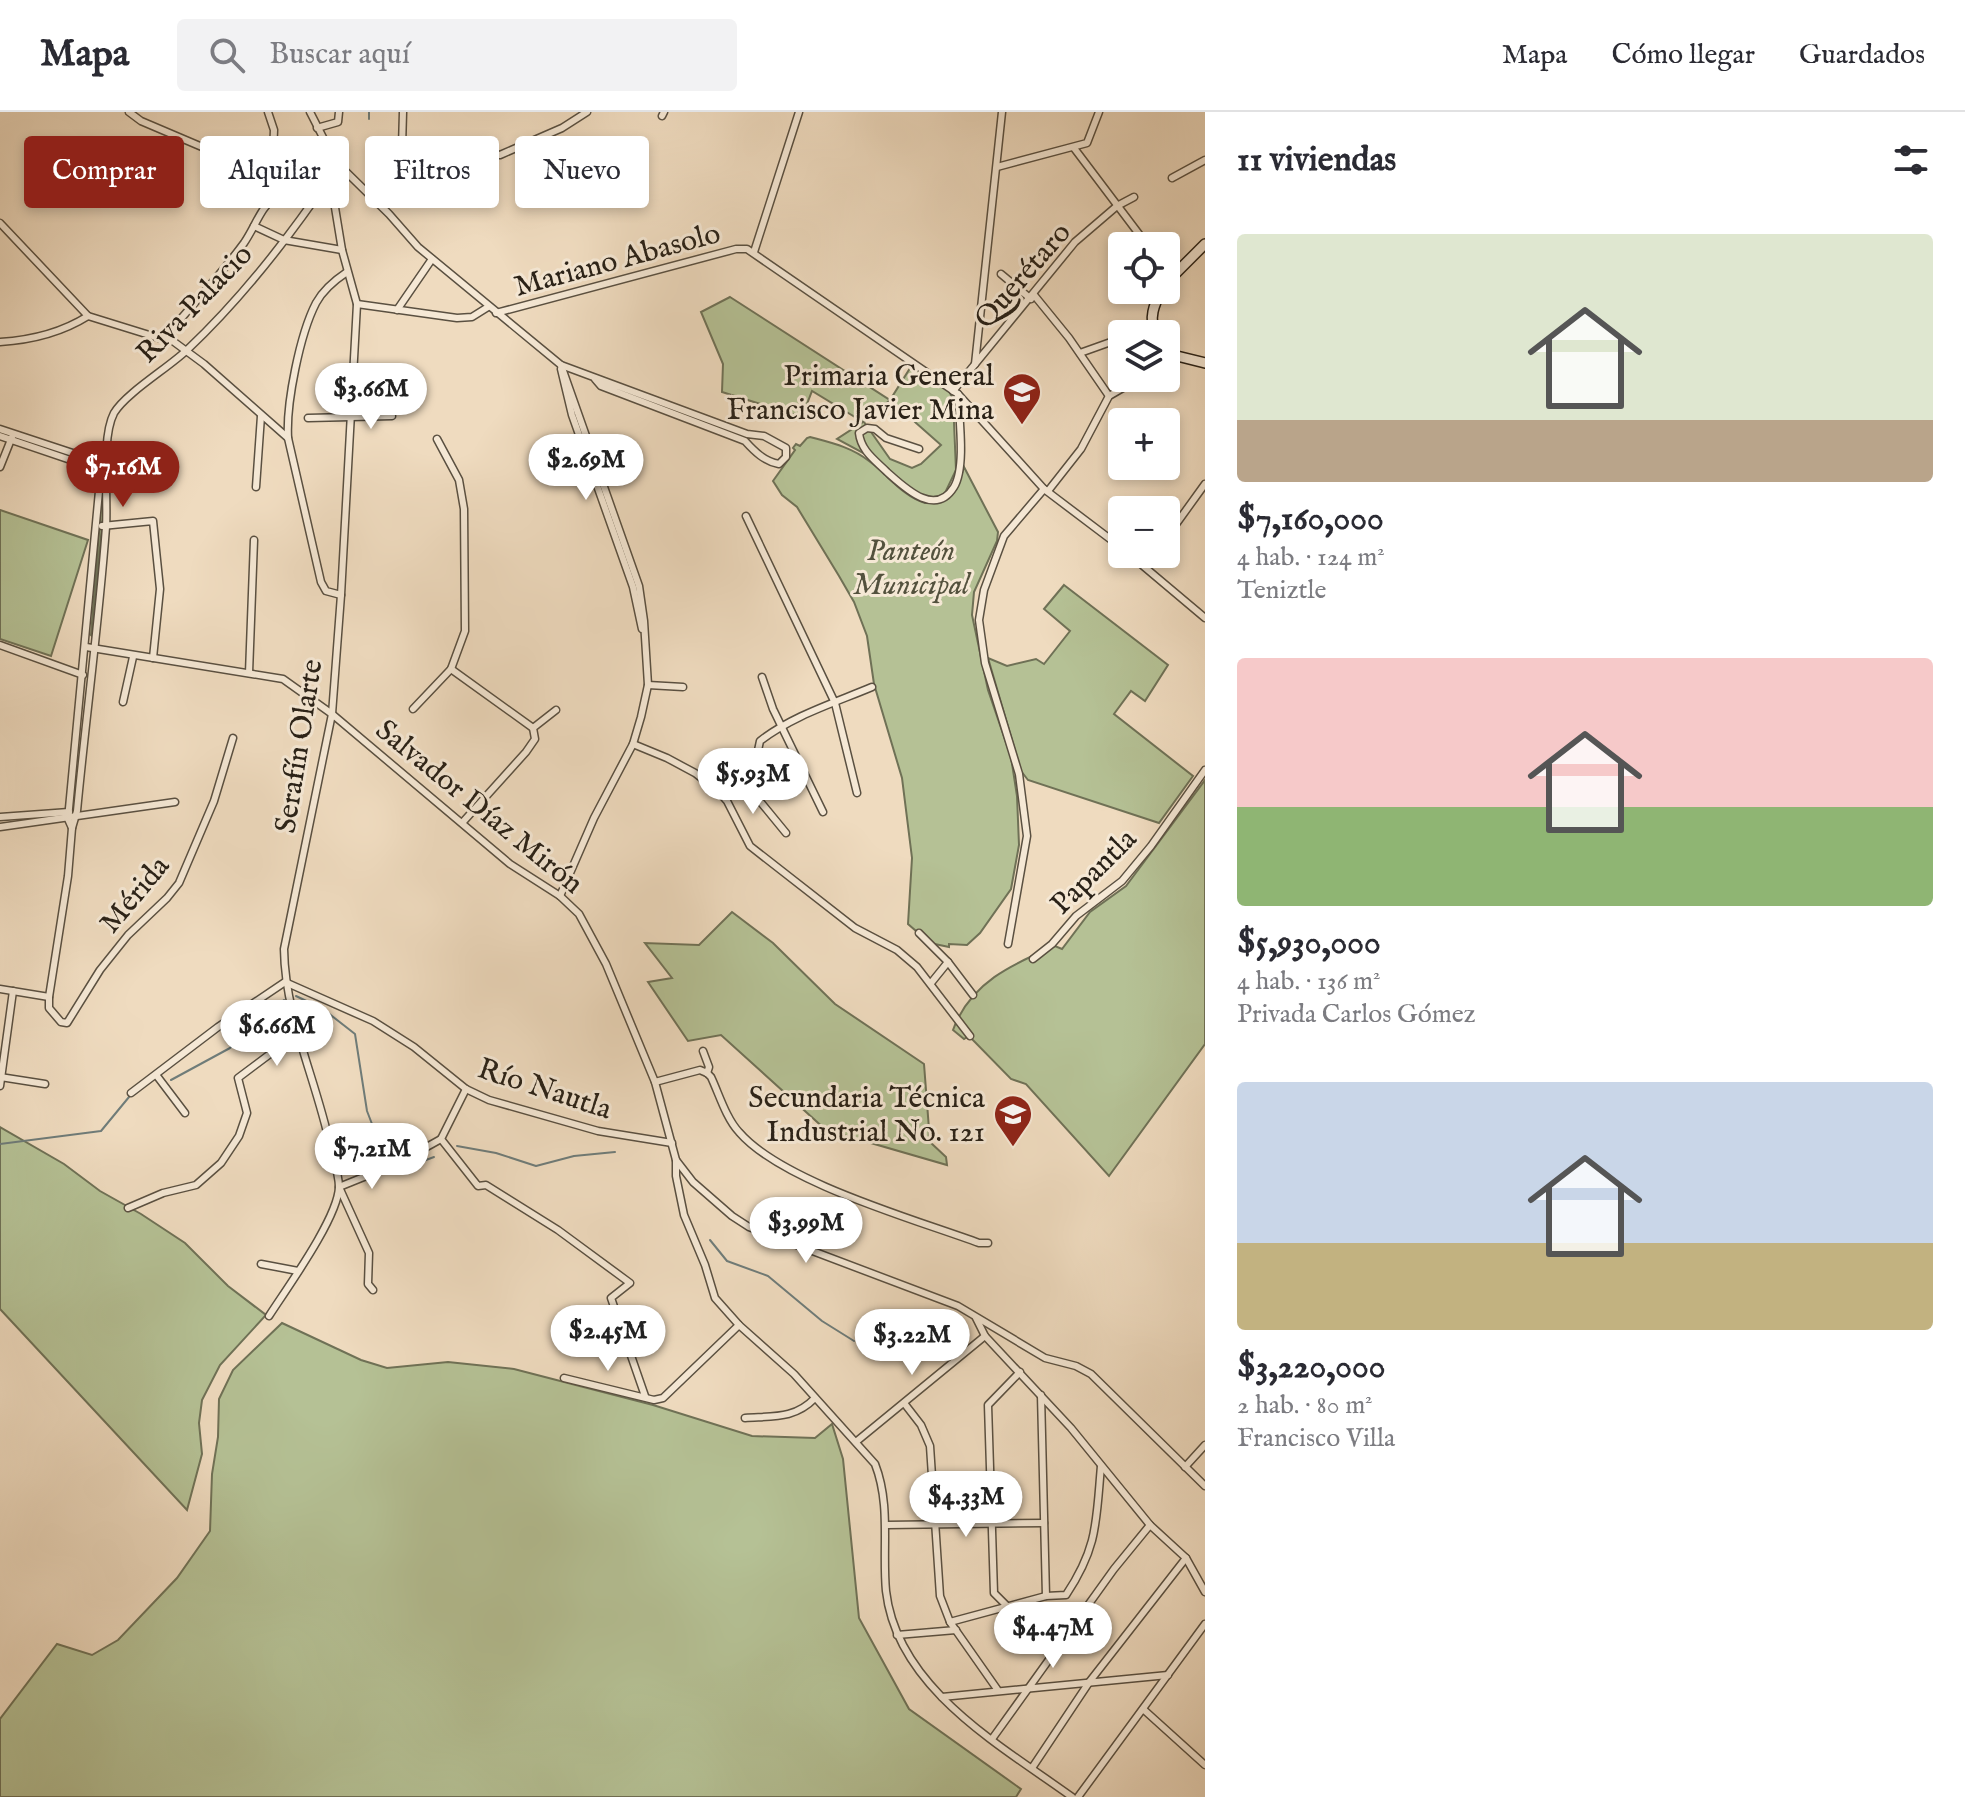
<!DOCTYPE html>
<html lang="es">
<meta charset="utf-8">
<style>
body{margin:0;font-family:"IM FELL English",serif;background:#f2f2f3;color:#2b2b33;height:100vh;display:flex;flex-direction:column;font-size:30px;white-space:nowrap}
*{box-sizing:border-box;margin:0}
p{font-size:26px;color:#7c7c81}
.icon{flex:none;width:44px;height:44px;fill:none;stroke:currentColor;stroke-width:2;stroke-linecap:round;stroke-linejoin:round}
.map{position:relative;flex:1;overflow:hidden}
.drawer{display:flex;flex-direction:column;background:#fff;width:760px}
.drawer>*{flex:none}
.top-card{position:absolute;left:24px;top:24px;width:760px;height:72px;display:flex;gap:16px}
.controls{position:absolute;left:1108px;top:120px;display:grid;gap:16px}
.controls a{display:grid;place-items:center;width:72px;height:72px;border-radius:8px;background:#fff;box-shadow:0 4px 12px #0003;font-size:40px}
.price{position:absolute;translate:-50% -68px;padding:0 18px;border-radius:28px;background:#fff;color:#222;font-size:26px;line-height:52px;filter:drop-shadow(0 2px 4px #0008)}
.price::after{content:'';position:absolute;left:50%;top:48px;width:24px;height:18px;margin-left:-12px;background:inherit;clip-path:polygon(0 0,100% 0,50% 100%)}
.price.selected{background:#8f2418;color:#fff}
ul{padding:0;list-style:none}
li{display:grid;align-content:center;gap:16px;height:424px;padding:0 32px}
li span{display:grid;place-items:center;height:248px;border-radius:8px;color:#555}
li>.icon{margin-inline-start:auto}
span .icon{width:144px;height:144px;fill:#fffc;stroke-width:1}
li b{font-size:34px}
h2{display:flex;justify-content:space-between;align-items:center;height:96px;padding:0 32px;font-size:34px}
.chip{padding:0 28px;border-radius:8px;background:#fff;box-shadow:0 4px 12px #0003;font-size:28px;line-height:72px}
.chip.selected{background:#8f2418;color:#fff}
header{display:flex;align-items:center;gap:48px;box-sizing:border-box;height:112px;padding:0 40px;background:#fff;border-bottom:2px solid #e1e1e2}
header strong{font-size:38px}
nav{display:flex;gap:44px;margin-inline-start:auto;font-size:28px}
.search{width:560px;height:72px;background:#f2f2f3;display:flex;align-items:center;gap:20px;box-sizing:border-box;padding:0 28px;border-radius:8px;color:#7c7c81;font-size:30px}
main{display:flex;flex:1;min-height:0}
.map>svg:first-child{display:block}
</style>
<header>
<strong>Mapa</strong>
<div class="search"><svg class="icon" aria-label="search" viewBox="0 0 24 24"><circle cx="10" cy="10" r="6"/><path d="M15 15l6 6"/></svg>Buscar aquí</div>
<nav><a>Mapa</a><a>Cómo llegar</a><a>Guardados</a></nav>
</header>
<main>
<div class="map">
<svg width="1205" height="1685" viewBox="0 0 1205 1685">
<rect width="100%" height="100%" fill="#efdbbf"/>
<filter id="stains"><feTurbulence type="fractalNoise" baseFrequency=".0025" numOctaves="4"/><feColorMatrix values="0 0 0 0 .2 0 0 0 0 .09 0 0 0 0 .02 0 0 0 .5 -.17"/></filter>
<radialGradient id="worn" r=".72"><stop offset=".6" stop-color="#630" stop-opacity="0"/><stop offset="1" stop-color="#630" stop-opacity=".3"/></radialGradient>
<g fill="#b5c195" stroke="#6f7156" stroke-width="2" fill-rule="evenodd">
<path d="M730 185 890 288 912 253 949 279 953 287 956 358 945 381 936 386H925L912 381 869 344 837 327 863 310 812 279 802 305 722 280 723 252 701 200ZM890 288 941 333 921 352 912 356 890 347 864 310Z"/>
<path d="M810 325C832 331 851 335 869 349 888 363 902 384 925 391 951 390 957 379 964 355L998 420 997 429 974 480 972 503 988 578 1011 645 1017 684 1019 733 1011 777 980 821 967 833 949 832V835L930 831 908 812 912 746 902 666 874 572 867 524 854 490 839 464 797 395 782 383 773 369 795 338 793 336 796 332 800 334 807 326Z"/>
<path d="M103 369H106L92 524 91 523Z"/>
<path d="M0 398 88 428 51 544 0 527Z"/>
<path d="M1064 473 1168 553 1145 589 1131 579 1114 602 1193 664 1159 711 1028 668 1021 659 988 546 1007 554 1036 547 1044 552 1070 519 1044 497Z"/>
<path d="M1205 668V932L1109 1064 1026 972 1011 967 969 924 964 927 953 918C970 871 1012 852 1055 834L1062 837 1090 800 1126 774Z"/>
<path d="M732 800 773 831 835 892 924 952 930 1030 946 1045 947 1053 826 1018 721 923 688 929 648 870 672 866 645 831 699 833Z"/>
<path d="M0 1015 64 1052 100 1079 141 1102 185 1131 228 1174 266 1203 220 1253 202 1288 199 1311 202 1342 187 1398 0 1197Z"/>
<path d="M282 1211 361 1248 387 1256 448 1250 514 1257 653 1293 752 1324 815 1326 832 1312 843 1347 859 1506 909 1597 1021 1677 1016 1685H0V1607L57 1532 92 1543 118 1528 177 1466 210 1419 212 1362 218 1325 219 1287 233 1258Z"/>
</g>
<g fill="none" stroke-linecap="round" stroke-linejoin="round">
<g stroke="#6f7c79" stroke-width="2">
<path d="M369 7V0"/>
<path d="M296 884 323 897 355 922 367 999 382 1038 410 1054 434 1045"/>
<path d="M171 968 230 936 284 888"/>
<path d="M0 1032 101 1019 129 985"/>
<path d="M457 1034 496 1041 536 1054 574 1044 615 1040"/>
<path d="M710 1128 727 1149 768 1164 822 1209 854 1229"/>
</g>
<g stroke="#5a5041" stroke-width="9">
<g id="street">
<path d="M129 0 141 9 235 49 265 93"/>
<path d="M310 0 335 49 389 102 418 135 561 253 747 322 764 324 786 336V345L779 352C764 349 755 340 745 329L601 274 595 267"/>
<path d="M662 4 664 0"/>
<path d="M317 16 338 10 339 0"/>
<path d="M402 35 500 43 562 16 587 0"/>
<path d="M1074 36 1148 134"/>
<path d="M997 55 1087 31 1099 0"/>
<path d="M1172 66 1205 48"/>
<path d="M375 88 396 54 402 35 403 0"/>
<path d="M0 111 88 204"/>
<path d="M254 114 284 128 342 138"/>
<path d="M754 140 799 0"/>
<path d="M1001 162 1031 187"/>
<path d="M1034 183 1069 226 1109 284"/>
<path d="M357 192 457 206 472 205 488 195"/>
<path d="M397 198 432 147"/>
<path d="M496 201 736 137H747L958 282 1044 377 1122 436"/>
<path d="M1134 222 1152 215"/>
<path d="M166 224 204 252 288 326"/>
<path d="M0 230C32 228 61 221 88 204L159 226 166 224C192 193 220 164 244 131 255 115 260 97 275 84L272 63 274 18 268 0"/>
<path d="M1080 241 1122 226"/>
<path d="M1166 251 1177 244"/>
<path d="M975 252 1002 0"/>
<path d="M561 257 572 303 633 475 642 517"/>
<path d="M953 279 1075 130 1117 94 1134 85"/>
<path d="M308 306 392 304"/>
<path d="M0 317 106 352"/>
<path d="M0 324 103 359"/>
<path d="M919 337 886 326 875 317 867 316 859 321C861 339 875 348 887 360 904 375 935 406 954 375 966 355 959 306 958 282"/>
<path d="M0 355 12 325"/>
<path d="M256 375 261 304"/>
<path d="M1048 379 1081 337 1109 284 1140 266"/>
<path d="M746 404 835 591 857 681"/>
<path d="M102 414 153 409 160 477 153 546"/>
<path d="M1166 426 1205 372"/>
<path d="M1129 442 1205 506"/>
<path d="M1144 454 1153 442"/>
<path d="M341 483 326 479 321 470 288 326C286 291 300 222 316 191 323 178 335 168 347 160"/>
<path d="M0 533 83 563"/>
<path d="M86 535 283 567 332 602 510 752 560 784 579 802 606 852 655 970 676 1048V1064L684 1103 705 1153 715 1186 739 1213 794 1262 875 1352C891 1393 882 1436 886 1479 897 1576 1000 1633 1072 1685"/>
<path d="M451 557 533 616"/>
<path d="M249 561 254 428"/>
<path d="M762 565 773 597 823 700"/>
<path d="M648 573 683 575"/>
<path d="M123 590 133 545"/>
<path d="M413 597 451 557 465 519 464 397 459 368 437 327"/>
<path d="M233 626 214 689 179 771 167 786 128 823 100 858 67 911 61 910 49 896V885L68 764 72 716 77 699C86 604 99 510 106 415 108 385 101 326 114 301 126 281 168 256 187 238 241 187 288 127 330 65"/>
<path d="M633 632 667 646 695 661 719 680 727 689 750 734 855 816 897 838 917 855 970 924"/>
<path d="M746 668 754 682 786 721"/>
<path d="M719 680 733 677 753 662 760 629C792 604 834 591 872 575"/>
<path d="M0 705 69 700"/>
<path d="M462 711 526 640 535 627 533 616 556 598"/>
<path d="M0 715 175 690"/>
<path d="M72 716 68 707 101 358 105 352"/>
<path d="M560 784 594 706 633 632 641 605 648 573 644 509 639 474 561 253"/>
<path d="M919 821 948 850 973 883"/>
<path d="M1008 832 1027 724 1019 662 985 551 979 508 984 478 1004 424 1044 377"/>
<path d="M1033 847 1052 832 1076 804 1122 769 1151 734 1205 658"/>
<path d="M931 871 948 850"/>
<path d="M0 877 49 885"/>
<path d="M703 939 709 955 707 961"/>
<path d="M707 961 711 965C719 982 726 1006 739 1020 782 1070 914 1107 979 1131H988"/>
<path d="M157 964 185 1001"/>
<path d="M0 965 45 972"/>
<path d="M655 970 700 958 707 961"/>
<path d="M0 974 13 879"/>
<path d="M466 977 441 1027 478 1074 486 1073 558 1118 630 1171 611 1186 645 1284"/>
<path d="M131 981 218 915 285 870 373 909 414 935 466 977 489 988 598 1019 672 1031"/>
<path d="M676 1048 693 1070 732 1104 749 1115 958 1194 1045 1246 1076 1254 1091 1262 1205 1374"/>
<path d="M128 1096 163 1081 196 1073 221 1051 239 1024 247 1001 238 966 298 921"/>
<path d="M261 1152 298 1159"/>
<path d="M373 1178 368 1172 369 1141 339 1075 396 1052 441 1027"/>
<path d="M269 1204C287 1176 338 1106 339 1075 339 1062 333 1046 330 1033 316 967 285 905 284 837L332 602 341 483 357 192 342 138 330 65 335 49"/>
<path d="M976 1206 985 1224 1071 1316 1150 1413 1186 1446 1205 1480"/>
<path d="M564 1266 654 1288 663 1286 739 1213"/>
<path d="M1041 1283 1046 1484"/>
<path d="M904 1291 921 1313 930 1334 940 1484 950 1510 997 1577"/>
<path d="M745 1306C773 1304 795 1307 815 1286"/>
<path d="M857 1329 985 1224"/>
<path d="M1185 1355 1205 1333"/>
<path d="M887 1413 1044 1411"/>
<path d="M1007 1494 994 1481 988 1293 1020 1260"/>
<path d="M950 1510 1046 1484 1066 1483C1098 1435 1096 1410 1101 1354"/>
<path d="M897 1523 956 1518"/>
<path d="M942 1585 1168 1563"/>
<path d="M1143 1597 1205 1653"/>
<path d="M992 1627 1114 1457 1150 1413"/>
<path d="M1032 1656 1090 1569 1186 1446"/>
<path d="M1078 1685 1205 1512"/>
</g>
</g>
<g stroke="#292117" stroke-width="12">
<g id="secondary">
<path d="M1166 171 1205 132"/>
<path d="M1156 222C1148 207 1154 192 1162 178"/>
<path d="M1166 235 1177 244 1205 251"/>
</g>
</g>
<use href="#street" stroke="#f5e8d5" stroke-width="6"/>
<use href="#secondary" stroke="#f5e8d5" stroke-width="9"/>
</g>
<defs>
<g id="school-pin" transform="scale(2)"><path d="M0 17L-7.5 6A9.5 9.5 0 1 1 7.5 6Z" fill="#8f2418" stroke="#f5e8d5"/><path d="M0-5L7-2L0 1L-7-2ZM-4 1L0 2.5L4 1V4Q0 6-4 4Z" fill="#fff"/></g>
</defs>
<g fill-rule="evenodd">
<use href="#school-pin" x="1022" y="280"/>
<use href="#school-pin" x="1013" y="1002"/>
</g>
<g text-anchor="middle" stroke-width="6" stroke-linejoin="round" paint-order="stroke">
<g font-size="30" fill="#292117" stroke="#f5e8d5">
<text transform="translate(617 147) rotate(-15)" y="10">Mariano Abasolo</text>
<text transform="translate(1022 163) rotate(-49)" y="10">Querétaro</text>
<text transform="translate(194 191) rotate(-46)" y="10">Riva Palacio</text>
<text transform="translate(298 634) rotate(-81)" y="10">Serafín Olarte</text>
<text transform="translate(480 694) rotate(39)" y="10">Salvador Díaz Mirón</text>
<text transform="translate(1093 759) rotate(-45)" y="10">Papantla</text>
<text transform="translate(134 782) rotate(-50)" y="10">Mérida</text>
<text transform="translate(545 976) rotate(18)" y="10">Río Nautla</text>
</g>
<g font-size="30" fill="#292117" stroke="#f5e8d5" text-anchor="end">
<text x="994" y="273">Primaria General<tspan x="994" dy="34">Francisco Javier Mina</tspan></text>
<text x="985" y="995">Secundaria Técnica<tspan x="985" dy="34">Industrial No. 121</tspan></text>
</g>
<g font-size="30" font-style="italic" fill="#53513d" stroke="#f5e8d5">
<text x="911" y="448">Panteón<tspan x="911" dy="34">Municipal</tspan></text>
</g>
</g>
<rect width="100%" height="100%" filter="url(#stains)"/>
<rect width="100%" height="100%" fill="url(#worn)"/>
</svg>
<div class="controls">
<a><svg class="icon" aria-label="locate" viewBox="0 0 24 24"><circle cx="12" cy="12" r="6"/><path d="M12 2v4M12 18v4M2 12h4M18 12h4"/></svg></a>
<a><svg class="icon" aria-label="layers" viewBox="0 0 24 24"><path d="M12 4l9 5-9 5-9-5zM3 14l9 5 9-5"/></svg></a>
<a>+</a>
<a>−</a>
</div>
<b class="price" style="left:371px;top:319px">$3.66M</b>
<b class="price" style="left:586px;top:390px">$2.69M</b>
<b class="price selected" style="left:123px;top:397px">$7.16M</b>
<b class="price" style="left:753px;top:704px">$5.93M</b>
<b class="price" style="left:277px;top:956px">$6.66M</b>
<b class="price" style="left:372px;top:1079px">$7.21M</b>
<b class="price" style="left:806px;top:1153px">$3.99M</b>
<b class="price" style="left:608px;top:1261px">$2.45M</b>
<b class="price" style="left:912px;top:1265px">$3.22M</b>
<b class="price" style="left:966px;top:1427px">$4.33M</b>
<b class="price" style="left:1053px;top:1558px">$4.47M</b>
<div class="top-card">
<a class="chip selected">Comprar</a>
<a class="chip">Alquilar</a>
<a class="chip">Filtros</a>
<a class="chip">Nuevo</a>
</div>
</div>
<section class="drawer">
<h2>11 viviendas<svg class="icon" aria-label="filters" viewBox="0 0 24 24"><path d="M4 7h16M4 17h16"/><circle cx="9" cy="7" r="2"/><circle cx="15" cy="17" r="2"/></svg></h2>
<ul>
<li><span style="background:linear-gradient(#dfe7d0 75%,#b9a48a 0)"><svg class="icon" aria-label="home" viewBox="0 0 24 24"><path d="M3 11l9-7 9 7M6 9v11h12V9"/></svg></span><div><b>$7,160,000</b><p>4 hab. · 124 m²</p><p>Teniztle</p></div></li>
<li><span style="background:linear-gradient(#f6c9c9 60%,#8fb573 0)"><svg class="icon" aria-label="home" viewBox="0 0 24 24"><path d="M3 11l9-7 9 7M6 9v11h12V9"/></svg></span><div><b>$5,930,000</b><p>4 hab. · 136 m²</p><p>Privada Carlos Gómez</p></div></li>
<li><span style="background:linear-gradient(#c9d6e8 65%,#c2b280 0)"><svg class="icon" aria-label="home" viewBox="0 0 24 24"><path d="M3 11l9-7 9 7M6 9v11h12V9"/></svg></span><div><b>$3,220,000</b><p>2 hab. · 80 m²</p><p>Francisco Villa</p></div></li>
</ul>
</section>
</main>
